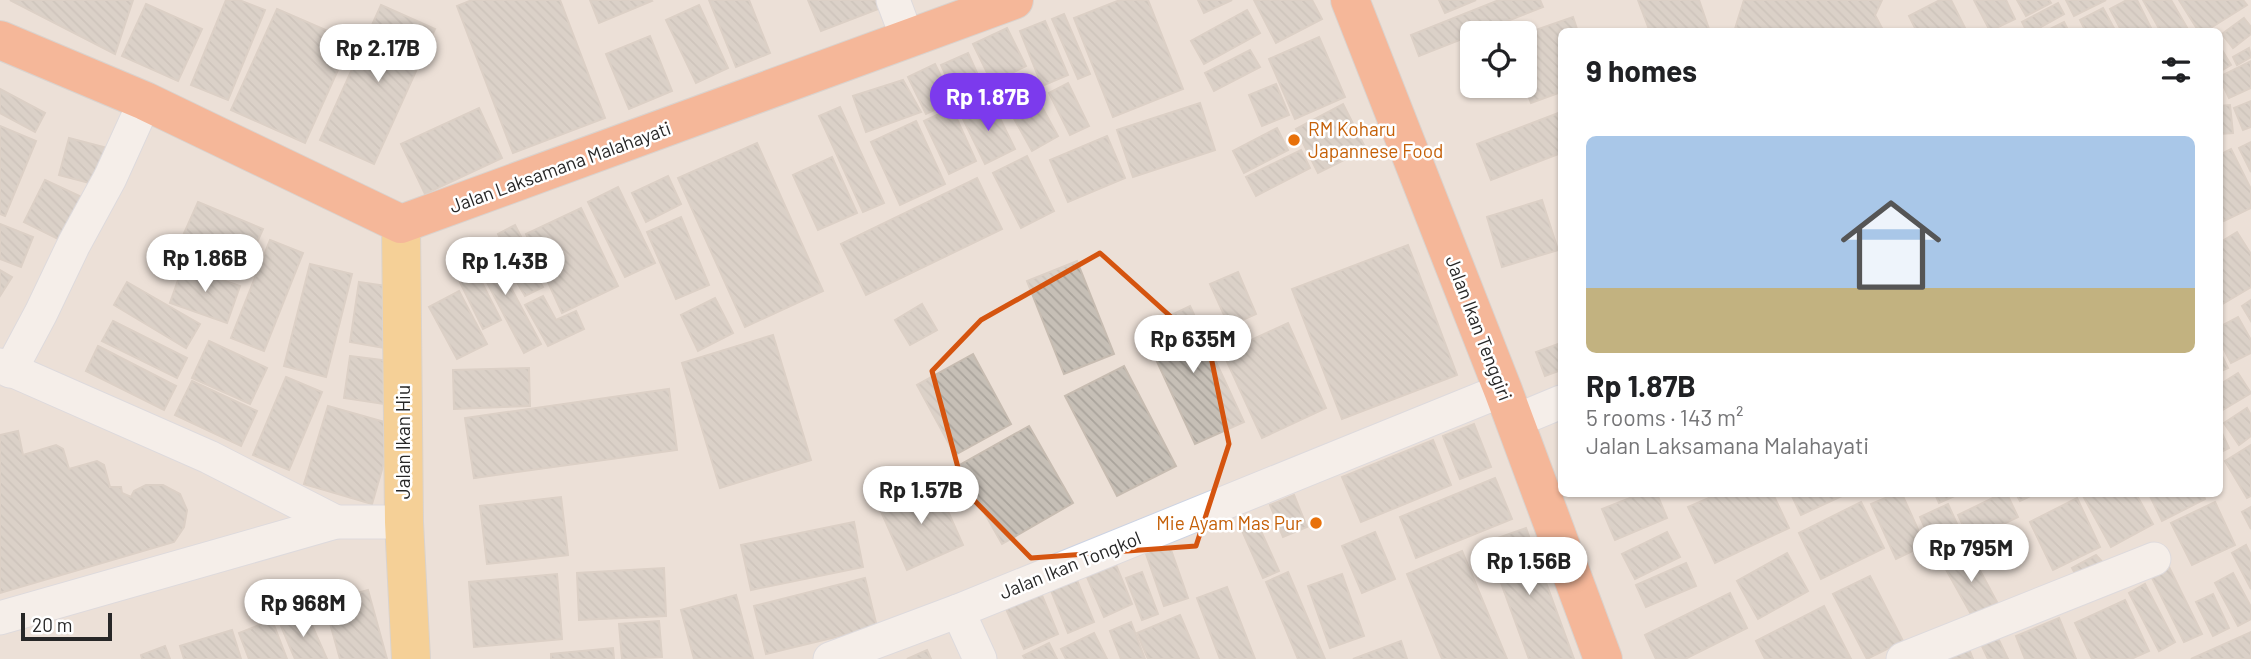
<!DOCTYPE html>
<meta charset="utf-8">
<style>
body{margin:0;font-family:Barlow,sans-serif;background:#f6f6f6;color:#202124;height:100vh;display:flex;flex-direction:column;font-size:26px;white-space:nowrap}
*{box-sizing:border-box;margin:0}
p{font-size:23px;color:#757577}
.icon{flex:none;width:38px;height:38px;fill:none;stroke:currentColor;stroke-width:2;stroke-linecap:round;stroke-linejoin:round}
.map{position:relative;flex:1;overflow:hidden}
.details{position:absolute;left:1558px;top:28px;width:665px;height:469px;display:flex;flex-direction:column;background:#fff;border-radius:10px;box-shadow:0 2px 5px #0004}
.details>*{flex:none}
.buttons{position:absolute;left:1460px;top:21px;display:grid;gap:14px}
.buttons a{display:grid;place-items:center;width:77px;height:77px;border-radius:10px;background:#fff;box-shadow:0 2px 5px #0004;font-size:35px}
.scale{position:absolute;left:21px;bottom:18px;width:91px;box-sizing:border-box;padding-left:7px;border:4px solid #272727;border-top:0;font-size:19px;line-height:24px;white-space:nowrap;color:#272727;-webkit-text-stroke:5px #fff;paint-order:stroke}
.price{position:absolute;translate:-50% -60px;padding:0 16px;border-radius:24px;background:#fff;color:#222;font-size:23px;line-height:46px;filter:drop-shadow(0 2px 4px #0008)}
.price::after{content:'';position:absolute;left:50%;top:42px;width:21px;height:16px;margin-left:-10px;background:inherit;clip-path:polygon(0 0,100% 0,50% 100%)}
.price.current{background:#7c3aed;color:#fff}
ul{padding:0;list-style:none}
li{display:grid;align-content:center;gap:14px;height:371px;padding:0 28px}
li+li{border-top:2px solid #e0e0e0}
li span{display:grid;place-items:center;height:217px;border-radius:10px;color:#555}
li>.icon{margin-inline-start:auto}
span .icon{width:126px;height:126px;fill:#fffc;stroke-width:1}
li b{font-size:30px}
h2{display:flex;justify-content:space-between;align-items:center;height:84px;padding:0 28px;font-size:30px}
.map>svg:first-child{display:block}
</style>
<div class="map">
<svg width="2251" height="659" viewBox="0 0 2251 659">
<defs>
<pattern id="building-back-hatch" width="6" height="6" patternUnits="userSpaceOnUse" patternTransform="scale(1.75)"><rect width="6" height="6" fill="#c6bfb6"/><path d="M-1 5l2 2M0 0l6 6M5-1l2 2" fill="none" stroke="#aaa49c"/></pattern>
</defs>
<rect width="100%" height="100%" fill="#ece0d7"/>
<g fill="url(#building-back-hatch)" stroke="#c7bcb1" stroke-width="2">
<path d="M10 0H133L115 54Z"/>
<path d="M226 0H239L265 10 228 100 191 85Z"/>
<path d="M472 0H560L605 118 513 153 457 6Z"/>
<path d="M590 0H651L652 1 599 23Z"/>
<path d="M709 0H749L770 53 736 67Z"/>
<path d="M808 0H878L881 8 821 31Z"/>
<path d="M1120 0H1148L1183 89 1113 117 1074 18Z"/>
<path d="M1198 0H1232L1204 13Z"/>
<path d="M1254 0H1312L1322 19 1276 43Z"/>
<path d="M1439 0H1476L1445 13Z"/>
<path d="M1499 0H1540L1543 7 1477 33H1472V35L1419 56 1411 35Z"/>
<path d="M1638 0H1699L1710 32H1650Z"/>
<path d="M1744 0H1882L1875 15 1884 32H1734Z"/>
<path d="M1940 0H1951L1967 32H1917L1909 16Z"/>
<path d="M1974 0H2006L2015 19 1990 31Z"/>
<path d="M2017 0H2049L2051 3 2026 16Z"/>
<path d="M2066 0H2106L2074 16Z"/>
<path d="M2127 0H2137L2153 32H2122L2110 9Z"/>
<path d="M2143 0H2171L2189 31 2161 32Z"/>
<path d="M2179 0H2243L2247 5 2204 32H2199Z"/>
<path d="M2058 3 2064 14 2032 32H2027L2022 22Z"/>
<path d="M146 4 202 29 178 81 122 56Z"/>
<path d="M381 5 435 29 374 164 320 140Z"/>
<path d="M699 5 728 68 696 83 666 20Z"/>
<path d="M2103 8 2116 32H2086L2080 20Z"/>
<path d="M277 9 351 41 305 143 231 110Z"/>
<path d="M1247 10 1260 33 1204 64 1191 41Z"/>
<path d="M1064 14 1090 74 1078 79 1052 19Z"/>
<path d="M1573 17 1578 32H1561V92L1531 103 1524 85V34Z"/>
<path d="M2244 18 2251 27V34L2233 48 2222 34Z"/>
<path d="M1045 21 1068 75 1042 86 1020 31Z"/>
<path d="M2064 22 2069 32H2049L2048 30Z"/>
<path d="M1007 28 1026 66 992 83 973 44Z"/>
<path d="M650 36 672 91 629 109 606 54Z"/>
<path d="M1319 37 1345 97 1295 119 1269 59Z"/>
<path d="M2219 45 2231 65 2219 72Z"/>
<path d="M2249 48 2251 57 2237 65 2233 57Z"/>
<path d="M1250 50 1260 67 1214 91 1205 73Z"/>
<path d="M968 53 987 95 960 107 941 65Z"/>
<path d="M2251 61V88L2229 98 2219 77Z"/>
<path d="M935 64 953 101 926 114 908 77Z"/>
<path d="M1025 76 1058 136 1032 151 998 90Z"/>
<path d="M903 80 921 112 866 132 853 96Z"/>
<path d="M1068 83 1089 126 1070 135 1049 93Z"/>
<path d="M1276 84 1289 115 1262 126 1249 95Z"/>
<path d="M0 89 45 113 35 132 0 113Z"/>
<path d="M2251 101V127L2243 130 2234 108Z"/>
<path d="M992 102 1015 149 985 164 962 117Z"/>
<path d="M1200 103 1215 150 1133 177 1117 130Z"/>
<path d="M1343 104 1366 149 1318 173 1296 129Z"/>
<path d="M2230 105 2233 133 2219 134V106Z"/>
<path d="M840 107 884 203 863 212 819 116Z"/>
<path d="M479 108 502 158 425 194 401 144Z"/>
<path d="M952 108 976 161 949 174 924 121Z"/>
<path d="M1561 112V153L1491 180 1477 144Z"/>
<path d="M916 121 945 184 900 205 871 142Z"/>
<path d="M0 126 36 141 5 216 0 214Z"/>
<path d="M1277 128 1288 150 1244 173 1233 151Z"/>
<path d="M1107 136 1125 178 1068 202 1050 160Z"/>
<path d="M69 138 111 149 101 186 59 175Z"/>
<path d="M2251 142V172L2239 148Z"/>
<path d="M757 143 823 291 745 327 678 178Z"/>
<path d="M2231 149 2251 189V208L2224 221 2219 211V155Z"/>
<path d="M1301 150 1310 168 1256 196 1246 177Z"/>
<path d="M1027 156 1054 211 1021 228 993 173Z"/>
<path d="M832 157 857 213 818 230 793 175Z"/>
<path d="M668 176 681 204 646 222 632 193Z"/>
<path d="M977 178 1002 229 866 295 841 244Z"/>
<path d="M45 180 88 200 66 243 24 222Z"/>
<path d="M618 187 655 263 625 277 588 202Z"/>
<path d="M1542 200 1558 250 1502 267 1487 217Z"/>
<path d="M198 202 263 229 241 278 177 249Z"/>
<path d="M581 208 618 286 562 313 526 234Z"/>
<path d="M681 217 709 285 676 299 647 232Z"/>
<path d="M0 224 33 237 21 267 0 259Z"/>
<path d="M515 225 533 260 515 270 498 234Z"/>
<path d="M2237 232 2251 254V287L2219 306V243Z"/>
<path d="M270 240 303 253 264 351 231 338Z"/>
<path d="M486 241 541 344 524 353 470 250Z"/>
<path d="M1408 245 1457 375 1342 419 1292 289Z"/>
<path d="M465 249 501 320 483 329 448 258Z"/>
<path d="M1077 261 1114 354 1064 374 1027 281Z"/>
<path d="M310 264 352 274 326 377 284 366Z"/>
<path d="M183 266 240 286 227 323 170 303Z"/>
<path d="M533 269 543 287 525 296 515 279Z"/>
<path d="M0 270 12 277 0 296Z"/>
<path d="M1238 272 1256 314 1229 326 1210 284Z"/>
<path d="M127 282 200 324 186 348 114 305Z"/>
<path d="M359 282 394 287 385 348 350 342Z"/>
<path d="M459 291 487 344 457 359 429 307Z"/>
<path d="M543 296 556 320 576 311 584 329 548 346 525 305Z"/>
<path d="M715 298 733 333 698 351 681 315Z"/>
<path d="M2251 300V321L2242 306Z"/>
<path d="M922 304 937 330 910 345 895 320Z"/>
<path d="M1190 306 1244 422 1195 444 1142 329Z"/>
<path d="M2238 317 2251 340V353L2231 363 2219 340V327Z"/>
<path d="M113 321 187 358 177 378 102 341Z"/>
<path d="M1288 323 1326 408 1262 438 1223 353Z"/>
<path d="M773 335 811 460 720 488 682 363Z"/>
<path d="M209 341 267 368 250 404 192 378Z"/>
<path d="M1561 343V370L1545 376 1536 352Z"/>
<path d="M98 346 176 386 164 410 86 371Z"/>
<path d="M2219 350 2228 368 2219 372Z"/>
<path d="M973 354 1011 424 955 455 917 385Z"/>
<path d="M350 356 391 361 385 404 344 398Z"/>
<path d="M1124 366 1176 466 1117 496 1065 396Z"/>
<path d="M529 368 530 406 454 409 453 370Z"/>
<path d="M2238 373 2251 393 2221 411 2219 408V385Z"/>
<path d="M286 377 322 392 289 470 253 455Z"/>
<path d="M192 381 257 411 241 446 175 415Z"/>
<path d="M669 389 677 450 474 478 465 418Z"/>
<path d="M328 406 395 425 372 504 304 484Z"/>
<path d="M2247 408 2251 415V436L2239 445 2224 423Z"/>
<path d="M1474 424 1491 467 1460 479 1443 436Z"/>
<path d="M1029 426 1073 503 1002 544 958 466Z"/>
<path d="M2219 427 2229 448 2219 453Z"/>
<path d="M18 431 23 455 56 445 63 449 69 469 97 461 104 465 110 487H121L122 493 131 497 134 491 146 485H163L180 494 187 510 184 527 174 542 0 593V435Z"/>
<path d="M1433 440 1451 485 1361 522 1342 477Z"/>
<path d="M2251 445V496L2247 498 2225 461Z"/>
<path d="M1495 478 1512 519 1416 558 1400 517Z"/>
<path d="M935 482 963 545 907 570 879 507Z"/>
<path d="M1640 494H1657L1667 518 1615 540 1602 509Z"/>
<path d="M1718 494H1773L1789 528 1715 563 1688 507Z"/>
<path d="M1791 494H1846L1801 515Z"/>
<path d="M1895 494H1902L1925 545 1896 559 1871 504Z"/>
<path d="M1935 494H1959L1939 503Z"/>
<path d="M2001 494H2007L2018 517 1970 540 1958 515Z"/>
<path d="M2016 494H2035L2020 501Z"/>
<path d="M2082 494H2136L2153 524 2111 547Z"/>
<path d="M2149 494H2203L2205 499 2162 521Z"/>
<path d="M1294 495 1307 527 1283 537 1270 505Z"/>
<path d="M561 497 568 555 487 564 480 506Z"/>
<path d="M2077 498 2100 547 2053 570 2030 522Z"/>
<path d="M1861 502 1884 548 1821 579 1799 533Z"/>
<path d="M2215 502 2235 545 2192 565 2171 523Z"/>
<path d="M1948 504 1962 535 1933 547 1920 517Z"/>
<path d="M2251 507V529L2242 512Z"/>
<path d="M1256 520 1279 571 1263 578 1240 526Z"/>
<path d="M854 522 863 567 751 590 741 545Z"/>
<path d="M1526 528 1574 659H1529L1486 542Z"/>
<path d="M1375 532 1395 579 1362 593 1342 546Z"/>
<path d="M1667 532 1680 557 1635 579 1622 554Z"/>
<path d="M2246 545 2251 555V589L2232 553Z"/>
<path d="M1170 547 1188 598 1164 606 1144 548Z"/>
<path d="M1462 551 1507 659H1442L1407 574Z"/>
<path d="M1970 552 1997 602 1972 616 1944 566Z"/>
<path d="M1787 553 1808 591 1758 619 1737 581Z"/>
<path d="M2096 555 2106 566 2079 581 2072 568Z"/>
<path d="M1686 563 1696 586 1646 607 1636 585Z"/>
<path d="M1116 565 1132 604 1104 617 1087 577Z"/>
<path d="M2169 567 2202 634 2184 642 2151 576Z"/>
<path d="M664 568 666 616 579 620 577 573Z"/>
<path d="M1142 572 1158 614 1142 620 1126 578Z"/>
<path d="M1288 572 1325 659H1298L1266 582Z"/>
<path d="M2233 573 2251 607V619L2238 626 2215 583Z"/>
<path d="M557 574 562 639 474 647 469 582Z"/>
<path d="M1342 574 1364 636 1330 648 1308 586Z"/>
<path d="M1870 576 1903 641 1867 659 1833 594Z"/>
<path d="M865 578 877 627 766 654 754 606Z"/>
<path d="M1076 578 1094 622 1068 633 1050 588Z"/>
<path d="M2145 584 2175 642 2159 651 2129 593Z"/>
<path d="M1227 587 1255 659H1220L1197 598Z"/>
<path d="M368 590 387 659H340L324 602Z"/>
<path d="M1041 593 1058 634 1024 649 1006 609Z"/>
<path d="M1730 593 1747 628 1685 659H1656L1645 635Z"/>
<path d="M2213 594 2229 628 2213 636 2196 602Z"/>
<path d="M736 595 753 658 694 659 681 610Z"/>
<path d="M2125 600 2149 651 2131 659H2092L2075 623Z"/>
<path d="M1824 606 1851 659H1765L1756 641Z"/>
<path d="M307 614 327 659H295L281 626Z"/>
<path d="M1180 615 1199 659H1148L1137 633Z"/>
<path d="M2059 618 2076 659H2025L2016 636Z"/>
<path d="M272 620 287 659H249L239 633Z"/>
<path d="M659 621 662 657 622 659 619 624Z"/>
<path d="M1131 622 1145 659H1121L1110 631Z"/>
<path d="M232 630 241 659H184L180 646Z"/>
<path d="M2251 632V659H2191Z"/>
<path d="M1094 633 1107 659H1066L1061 649Z"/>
<path d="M1996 634 2008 659H1988L1980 642Z"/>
<path d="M1401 641 1407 659H1353Z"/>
<path d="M1049 643 1057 659H1025L1023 656Z"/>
<path d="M165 646 170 659H142L141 655Z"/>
<path d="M1968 647 1973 659H1935Z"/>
<path d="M613 648 614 659H551V654Z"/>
<path d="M927 650 931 659H907Z"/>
</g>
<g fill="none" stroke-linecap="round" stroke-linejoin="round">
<g stroke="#ccd3e3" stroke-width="35">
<g id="street">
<path d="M893 0 908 40"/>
<path d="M0 365 209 457 336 522"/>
<path d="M10 371 41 313 74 244 110 178 145 101"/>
<path d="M1515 421 1561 402"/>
<path d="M958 611 980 659"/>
<path d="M0 618 336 522H404"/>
<path d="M830 659 958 611 1503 390"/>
<path d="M1903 659 2154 559"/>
</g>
</g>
<g stroke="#c3c3c3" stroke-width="40">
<path id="primary" d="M401 224 404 522 411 659"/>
</g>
<g stroke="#c3c3c3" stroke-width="40">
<g id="highway">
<path d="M1350 0 1503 390 1603 659"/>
<path d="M0 40 145 101 401 224 1014 0"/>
</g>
</g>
<use href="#street" stroke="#fff" stroke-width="33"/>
<use href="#primary" stroke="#febd4a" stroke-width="38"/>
<use href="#highway" stroke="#ff854f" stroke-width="38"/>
</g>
<path d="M0 0H2251V659H0ZM1100 253 1210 352 1229 444 1196 546 1031 558 964 490 932 371 981 320Z" fill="#ece0d7" fill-opacity=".55" fill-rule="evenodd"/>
<path fill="none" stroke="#d5540f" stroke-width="5" stroke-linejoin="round" d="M1100 253 1210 352 1229 444 1196 546 1031 558 964 490 932 371 981 320Z"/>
<g fill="#e8710a" stroke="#fff" stroke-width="2.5">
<circle cx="1294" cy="140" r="7"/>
<circle cx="1316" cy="523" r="7"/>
</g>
<g text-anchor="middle" stroke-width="5" stroke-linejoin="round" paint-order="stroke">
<g font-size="19" fill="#c56008" stroke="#fff" text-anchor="start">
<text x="1308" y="136">RM Koharu<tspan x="1308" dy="22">Japannese Food</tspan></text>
<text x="1302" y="530" text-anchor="end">Mie Ayam Mas Pur</text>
</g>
<g font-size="19" fill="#272727" stroke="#fff">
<text transform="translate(560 167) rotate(-20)" y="7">Jalan Laksamana Malahayati</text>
<text transform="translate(1479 328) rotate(69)" y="7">Jalan Ikan Tenggiri</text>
<text transform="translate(403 442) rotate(-90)" y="7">Jalan Ikan Hiu</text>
<text transform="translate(1070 565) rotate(-22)" y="7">Jalan Ikan Tongkol</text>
</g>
</g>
</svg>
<div class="buttons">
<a><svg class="icon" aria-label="locate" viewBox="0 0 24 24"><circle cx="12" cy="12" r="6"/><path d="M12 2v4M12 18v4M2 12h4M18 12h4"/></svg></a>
</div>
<div class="scale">20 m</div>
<b class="price" style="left:378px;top:84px">Rp 2.17B</b>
<b class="price current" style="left:988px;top:133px">Rp 1.87B</b>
<b class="price" style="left:205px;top:294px">Rp 1.86B</b>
<b class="price" style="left:505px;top:297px">Rp 1.43B</b>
<b class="price" style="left:1193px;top:375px">Rp 635M</b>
<b class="price" style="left:921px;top:526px">Rp 1.57B</b>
<b class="price" style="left:1971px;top:584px">Rp 795M</b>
<b class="price" style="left:1529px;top:597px">Rp 1.56B</b>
<b class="price" style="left:303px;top:639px">Rp 968M</b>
<section class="details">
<h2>9 homes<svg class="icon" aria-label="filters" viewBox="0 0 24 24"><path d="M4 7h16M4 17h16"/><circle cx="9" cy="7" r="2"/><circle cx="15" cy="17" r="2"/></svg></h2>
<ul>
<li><span style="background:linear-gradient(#a9c7e8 70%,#c2b280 0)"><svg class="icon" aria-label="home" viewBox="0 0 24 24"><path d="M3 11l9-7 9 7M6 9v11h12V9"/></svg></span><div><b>Rp 1.87B</b><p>5 rooms · 143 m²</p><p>Jalan Laksamana Malahayati</p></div></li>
</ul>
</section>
</div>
